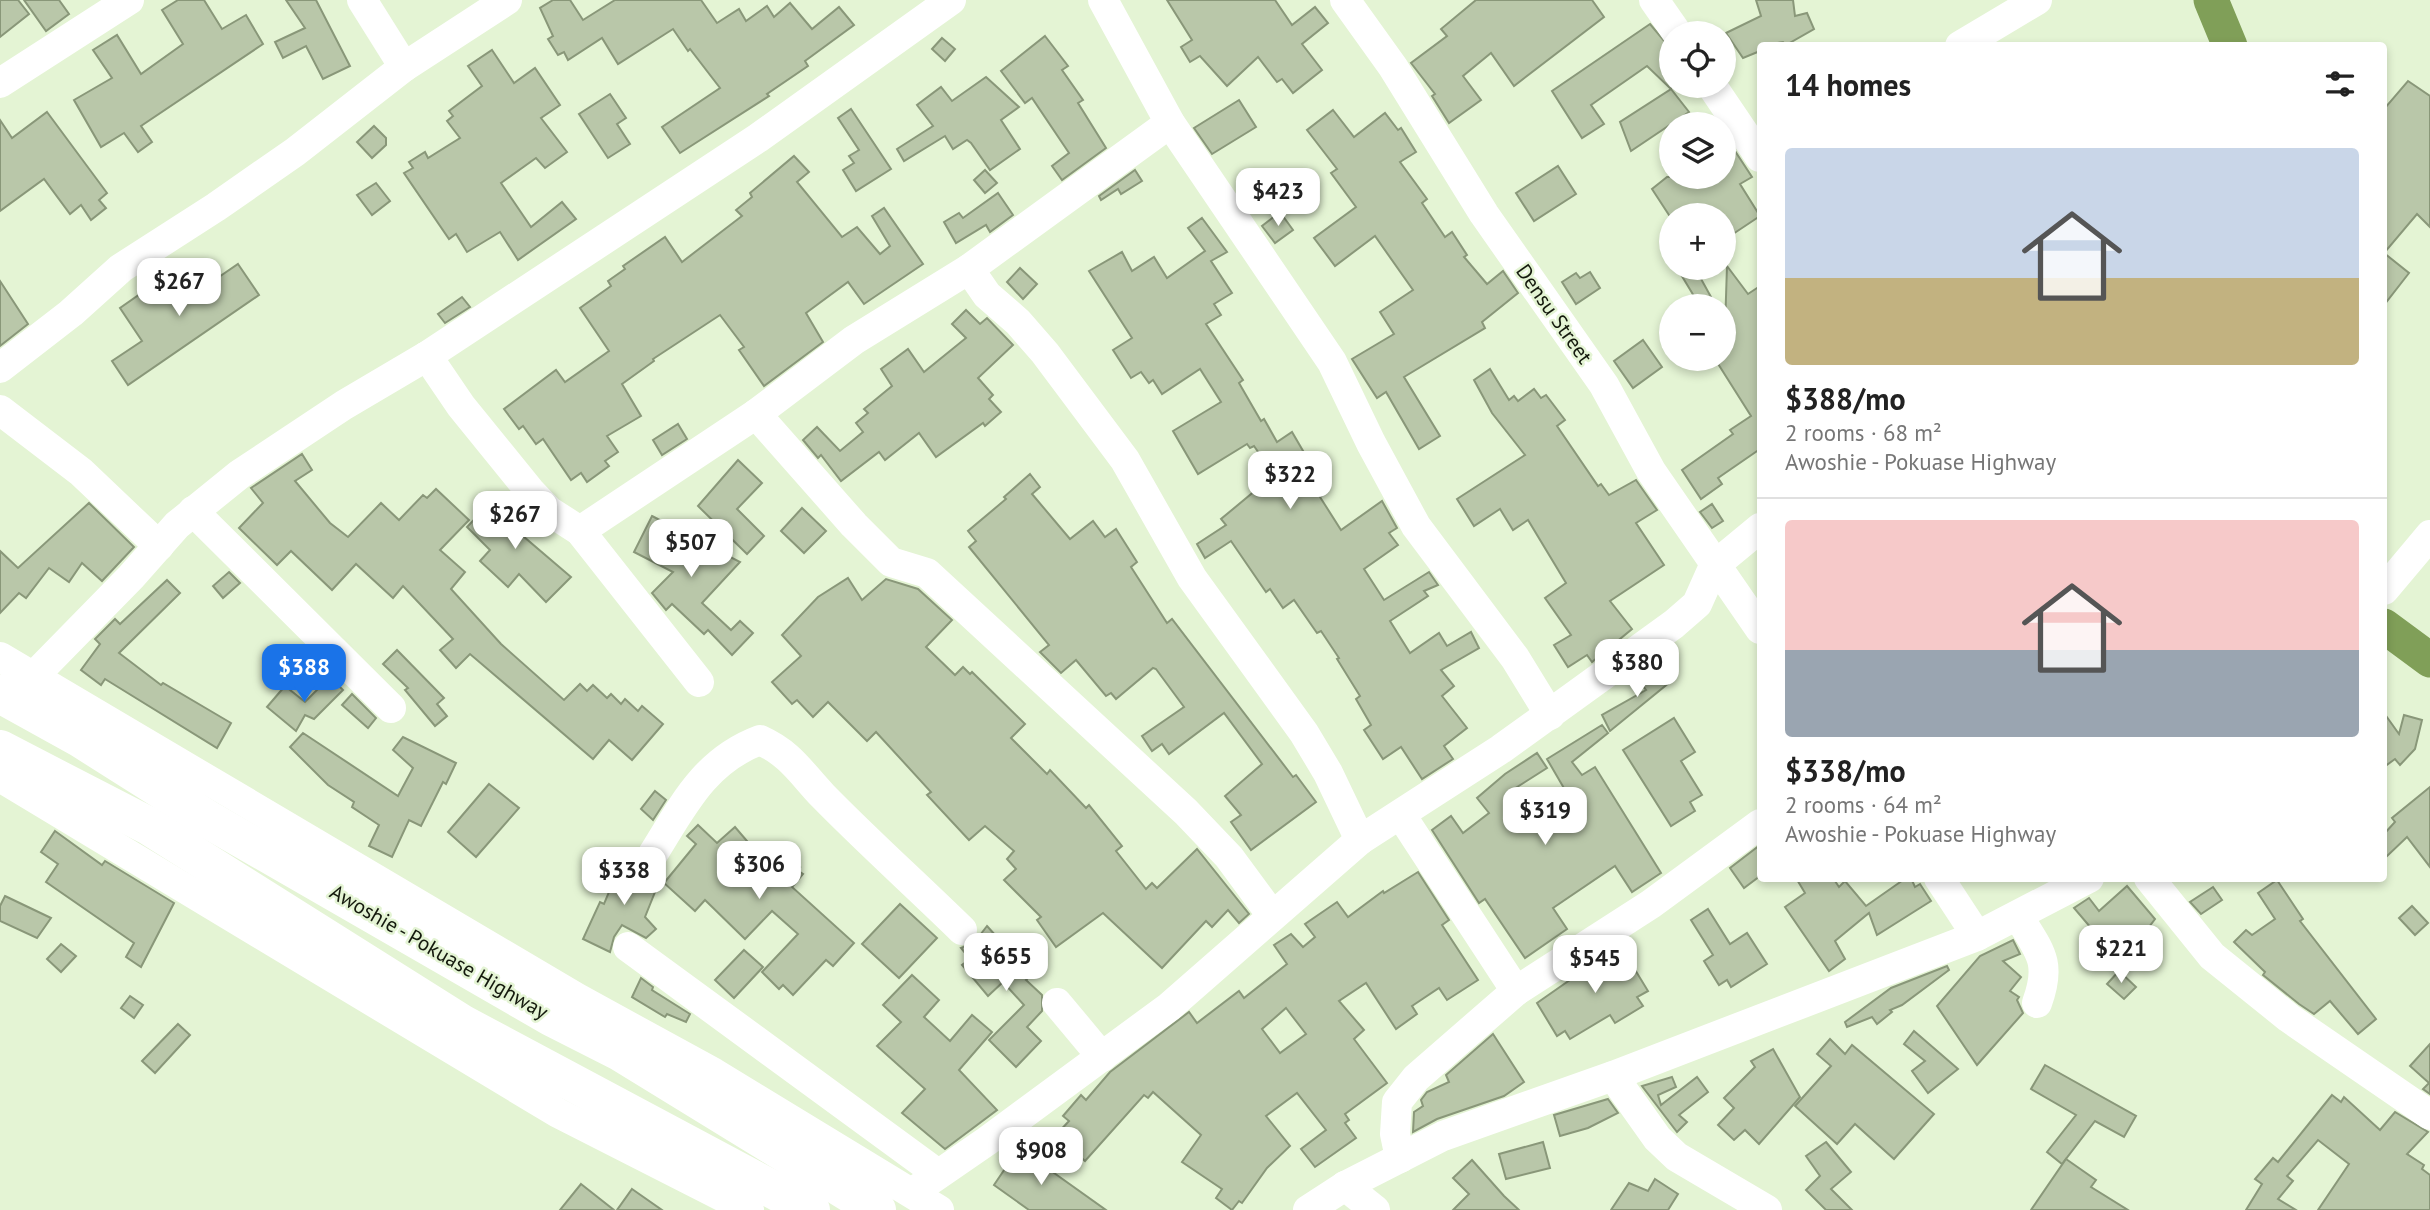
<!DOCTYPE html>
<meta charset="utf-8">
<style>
body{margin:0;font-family:"PT Sans",sans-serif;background:#f6f6f6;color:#222;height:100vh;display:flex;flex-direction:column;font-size:26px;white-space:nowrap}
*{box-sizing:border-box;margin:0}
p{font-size:23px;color:#767676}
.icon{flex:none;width:38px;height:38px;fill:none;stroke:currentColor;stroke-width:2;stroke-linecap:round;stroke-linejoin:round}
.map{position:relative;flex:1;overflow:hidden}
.sheet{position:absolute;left:1757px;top:42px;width:630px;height:840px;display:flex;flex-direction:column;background:#fff;border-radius:7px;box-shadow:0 4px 10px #0003}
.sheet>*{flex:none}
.buttons{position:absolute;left:1659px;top:21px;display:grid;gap:14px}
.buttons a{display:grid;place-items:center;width:77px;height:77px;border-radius:50%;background:#fff;box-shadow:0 4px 10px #0003;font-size:35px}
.price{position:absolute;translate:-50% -60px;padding:0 16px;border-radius:14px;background:#fff;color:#222;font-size:23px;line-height:46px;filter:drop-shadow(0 2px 4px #0008)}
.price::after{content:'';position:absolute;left:50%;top:42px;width:21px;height:16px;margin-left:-10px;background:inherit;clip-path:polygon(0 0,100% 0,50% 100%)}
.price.selected{background:#1a73e8;color:#fff}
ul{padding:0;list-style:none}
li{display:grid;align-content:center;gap:14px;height:371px;padding:0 28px}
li+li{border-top:2px solid #e0e0e0}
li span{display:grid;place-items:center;height:217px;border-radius:7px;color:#555}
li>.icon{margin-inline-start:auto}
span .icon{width:126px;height:126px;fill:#fffc;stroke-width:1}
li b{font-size:30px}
h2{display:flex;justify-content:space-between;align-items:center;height:84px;padding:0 28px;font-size:30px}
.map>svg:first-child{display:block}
</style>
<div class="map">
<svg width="2430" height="1210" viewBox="0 0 2430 1210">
<rect width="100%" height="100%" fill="#e4f4d4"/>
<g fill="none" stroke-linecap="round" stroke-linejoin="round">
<g stroke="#809f58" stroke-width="35">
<path d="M2211 0 2230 46"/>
<path d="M2384 626 2430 660"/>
</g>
</g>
<g fill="#b9c7a9" stroke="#899779" stroke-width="2" fill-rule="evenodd">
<path d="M0 0H18L29 14 0 37Z"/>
<path d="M24 0H59L69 14 46 31Z"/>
<path d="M178 0H204L222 29 246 15 263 44 141 126 152 142 138 152 124 133 101 147 74 100 112 78 93 50 117 35 141 74 183 44 162 10Z"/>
<path d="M286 0H316L350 66 323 79 306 46 283 58 275 42 305 28Z"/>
<path d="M553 0H570L583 20 615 0H701L717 23 739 9 746 21 767 6 774 17 790 3 812 29 839 7 854 25 805 61 808 66 767 94 769 96 680 153 662 127 720 88 690 49 688 51 673 29 618 64 602 38 568 60 564 52 558 55 548 39 553 36 540 8Z"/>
<path d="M1167 0H1275L1292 25 1315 7 1328 23 1302 44 1322 70 1293 93 1282 79 1277 82 1258 57 1227 86 1200 56 1190 62 1181 47 1192 40Z"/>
<path d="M1476 0H1592L1604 17 1514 86 1491 53 1463 76 1481 100 1449 123 1432 96 1435 94 1411 63 1447 36 1441 29Z"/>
<path d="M1756 0H1793L1795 16 1807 13 1814 29 1786 45 1783 42 1760 46V51L1743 58 1726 33 1761 16Z"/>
<path d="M1650 24 1671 49V89L1689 112 1631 151 1620 122 1671 89 1647 66 1591 105 1604 124 1582 138 1552 91Z"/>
<path d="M1045 36 1068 66 1062 70 1083 100 1078 103 1106 148 1062 180 1052 166 1069 153 1032 98 1025 103 1001 71Z"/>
<path d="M942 38 955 49 945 61 932 49Z"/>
<path d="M492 50 514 83 535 68 560 105 541 118 567 152 545 168 536 158 501 183 531 227 562 202 576 219 518 260 500 232 467 252 456 234 449 239 404 173 413 168 409 162 425 152 428 158 460 138 447 121 453 116 449 111 482 86 468 66Z"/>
<path d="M986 77 1019 107 1001 120 1020 149 990 170 971 143 967 140 953 149 945 136 904 161 897 149 933 126 917 105 941 87 952 101Z"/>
<path d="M2408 81 2430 96V227L2417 214 2384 253 2409 273 2384 305V109Z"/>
<path d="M610 94 626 118 617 124 630 144 608 158 579 114Z"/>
<path d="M1239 100 1256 127 1212 154 1194 128Z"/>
<path d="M851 109 891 169 856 191 843 170 854 163 849 156 859 150 838 118Z"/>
<path d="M1333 110 1354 137 1385 113 1398 130 1401 128 1416 152 1400 162 1427 199 1422 203 1445 237 1452 232 1467 255 1464 257 1487 284 1503 271 1518 293 1482 322 1485 328 1404 377 1440 436 1419 449 1386 392 1377 398 1352 359 1394 334 1380 312 1413 290 1375 236 1335 266 1314 238 1356 207 1331 173 1337 169 1307 130Z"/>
<path d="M47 112 107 193 99 200 106 208 91 220 81 205 70 214 44 179 0 211V120L12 138Z"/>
<path d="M374 126 386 138V145L372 158 357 142Z"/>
<path d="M1735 151 1752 177 1740 184 1760 216 1724 240V215H1669L1652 189 1667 177H1724V164Z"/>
<path d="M794 156 809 172 797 182 842 237 857 227 880 254 890 246 872 216 884 208 923 264 864 304 848 282 806 313 823 342 764 386 739 350 744 347 720 315 653 359 654 361 622 384 641 416 607 436 618 452 605 461 609 466 587 482 581 473 571 480 543 439 536 444 523 426 519 429 504 409 556 370 565 382 609 351 580 308 611 286 608 281 625 269 623 266 665 237 682 262 742 216 736 210 752 197 750 193Z"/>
<path d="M1558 166 1576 194 1534 221 1516 193Z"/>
<path d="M985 170 997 183 985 193 974 180Z"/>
<path d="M1135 170 1142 181 1121 194 1118 189 1101 200 1099 196Z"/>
<path d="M376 183 390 201 372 215 357 195Z"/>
<path d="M998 193 1013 215 990 232 986 225 956 243 944 222 959 213 963 218Z"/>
<path d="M1280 212 1293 230 1275 243 1262 226Z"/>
<path d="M1202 218 1227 252 1211 261 1232 293 1214 304 1221 315 1206 324 1243 380 1239 383 1261 421 1264 419 1277 442 1292 432 1327 492 1320 497 1341 530 1382 501 1397 528 1389 533 1398 545 1364 569 1384 600 1429 572 1438 585 1424 591 1428 596 1390 621 1410 653 1439 633 1447 646 1471 632 1479 648 1441 670 1454 686 1442 696 1467 728 1444 746 1453 759 1422 779 1401 747 1383 759 1364 730 1371 725 1356 699 1360 696 1337 659 1339 658 1321 631 1317 633 1294 600 1283 608 1270 589 1266 592 1231 541 1205 558 1197 544 1226 525 1221 519 1274 475 1254 446 1250 448 1247 444 1198 474 1173 431 1221 402 1200 369 1162 394 1153 380 1149 383 1141 372 1131 378 1113 350 1132 338 1089 271 1122 252 1132 271 1154 257 1167 278 1205 251 1188 228Z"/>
<path d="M238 264 259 295 128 385 112 361 142 341 120 308 143 292 148 299 185 270 200 290Z"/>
<path d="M1727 266 1748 294 1760 286V449L1718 478 1722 484 1701 499 1682 470 1733 434 1730 430 1751 416 1715 359H1724Z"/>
<path d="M1020 268 1037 284 1023 299 1007 282Z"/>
<path d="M1677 268H1695L1716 306H1700Z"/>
<path d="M1590 272 1600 288 1576 304 1562 282 1576 273 1580 278Z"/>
<path d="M0 281 28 324 0 346Z"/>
<path d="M462 297 470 307 445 323 438 314Z"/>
<path d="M966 310 980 324 987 318 1013 345 978 378 993 395 989 399 1001 412 985 426 983 423 936 457 919 433 885 460 879 452 841 481 821 455 818 458 803 440 817 427 840 451 863 432 856 423 868 413 864 409 892 386 881 369 908 349 924 372 966 338 952 324Z"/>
<path d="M1643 340 1662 367 1633 388 1614 361Z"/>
<path d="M1490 369 1509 400 1514 396 1518 401 1534 389 1541 398 1546 395 1565 420 1557 426 1598 486 1601 484 1609 495 1636 480 1657 510 1636 523 1664 565 1610 601 1632 629 1592 662 1587 655 1568 667 1554 645 1571 635 1545 598 1566 583 1528 520 1513 530 1500 509 1474 526 1457 499 1525 455 1492 413 1474 380Z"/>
<path d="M678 424 687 439 662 455 653 440Z"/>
<path d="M302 454 312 470 295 481 330 523 348 537 381 503 399 520 423 495 427 498 436 489 469 520 440 550 465 572 451 589 501 644 564 700 580 684 587 691 593 685 607 698 611 694 621 704 625 699 638 711 642 706 663 724 632 760 609 740 593 759 470 654 456 668 440 650 453 639 403 586 393 598 356 564 332 590 291 551 277 565 239 528 263 503 251 488Z"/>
<path d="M738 460 762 483 737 509 764 536 747 554 698 506Z"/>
<path d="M1030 474 1040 487 1032 494 1070 539 1093 521 1105 537 1116 529 1137 562 1131 567 1167 623 1172 619 1293 777 1296 775 1316 802 1251 850 1231 822 1241 815 1225 796 1262 764 1224 713 1169 754 1162 744 1152 751 1142 736 1184 707 1156 669 1153 668 1116 699 1111 693 1106 696 1076 660 1061 673 1040 652 1049 645 969 547 976 541 968 531 1006 499 1004 497Z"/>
<path d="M497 496 530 527 523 536 571 577 546 602 519 574 508 587 480 561 490 550 467 527Z"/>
<path d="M89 503 134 547 102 581 82 563 69 582 49 568 26 598 19 593 0 613V551L18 568Z"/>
<path d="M1712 504 1723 521 1712 528 1700 512Z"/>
<path d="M802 508 826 531 804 553 781 531Z"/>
<path d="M652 516 740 562 702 603 731 630 740 621 753 633 732 655 708 630 704 634 672 604 666 610 652 593 673 572 634 552Z"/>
<path d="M229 572 240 583 223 598 213 586Z"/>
<path d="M848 578 862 600 886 579 918 589 952 620 926 647 955 675 963 667 970 674 972 672 1025 724 1011 738 1047 774 1050 770 1086 808 1089 805 1122 846 1116 851 1146 889 1152 883 1157 888 1197 849 1249 914 1239 923 1228 910 1212 927 1206 921 1162 968 1103 913 1056 947 1037 920 1041 917 1004 880 1016 869 1007 859 1014 851 985 826 969 840 927 795 931 792 876 732 867 741 828 702 813 717 797 700 792 704 772 682 801 656 782 635 818 597Z"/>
<path d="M167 580 180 593 119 653 161 685 163 683 231 723 217 748 105 679 101 685 81 670 100 644 95 639 115 619 120 624Z"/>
<path d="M397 650 444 698 437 704 447 716 435 726 405 690 408 688 383 664Z"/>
<path d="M1659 667 1670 682 1610 731 1602 715 1646 690 1640 682Z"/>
<path d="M330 677 343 690 314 719 305 715 296 731 267 707 285 686 305 702Z"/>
<path d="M352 694 376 718 368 728 342 705Z"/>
<path d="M2384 713 2399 734 2404 715 2422 720 2415 749 2400 765 2395 759 2384 767Z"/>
<path d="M1674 718 1695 752 1681 761 1702 795 1690 802 1695 811 1671 826 1623 750Z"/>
<path d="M1602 725 1608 733 1572 762 1582 775 1595 767 1661 873 1632 892 1615 866 1553 908 1567 929 1525 958 1485 899 1479 903 1432 830 1451 816 1463 833 1489 813 1477 798 1505 774 1537 753 1547 768 1514 789 1539 825 1572 802 1547 759Z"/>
<path d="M303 733 398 796 413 768 393 750 403 737 456 763 446 784 443 782 421 826 409 820 392 857 369 846 379 825 352 807 354 802 328 785 290 747Z"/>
<path d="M489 784 519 808 476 857 448 832Z"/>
<path d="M2430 787V867L2407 837 2384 859V834L2395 822 2392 818Z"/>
<path d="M655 791 666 800 653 820 641 809Z"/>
<path d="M698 825 717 843 735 827 758 854 767 843 800 867 797 870 803 874 792 887 854 943 833 966 826 960 793 995 783 985 779 989 762 972 798 934 772 911 745 939 705 900 695 911 664 883 696 844 687 836Z"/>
<path d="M55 831 102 865 105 861 174 903 141 967 126 957 134 943 46 882 58 864 41 852Z"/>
<path d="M1760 845V876L1744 888 1730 868Z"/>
<path d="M622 861 661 877 645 917 656 929 646 938 622 925 614 937 610 952 583 939 600 902 604 904Z"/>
<path d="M1418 872 1449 920 1442 925 1478 980 1447 1000 1439 988 1412 1006 1417 1014 1396 1029 1366 983 1339 1001 1364 1030 1354 1039 1387 1083 1345 1114 1349 1120 1345 1123 1356 1138 1315 1167 1301 1149 1326 1130 1297 1093 1266 1116 1290 1146 1267 1168 1242 1203 1239 1201 1232 1210 1216 1198 1222 1189 1182 1162 1201 1135 1153 1092 1148 1098 1144 1095 1085 1161 1056 1135 1069 1121 1063 1116 1081 1095 1086 1100 1110 1072 1189 1012 1197 1023 1239 991 1244 998 1287 964 1274 945 1291 934 1303 947 1315 937 1305 924 1337 902 1348 917 1383 891 1384 893ZM1286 1008 1306 1034 1280 1053 1262 1029Z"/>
<path d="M1796 878H1833L1839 887 1845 881 1866 906 1906 878H1911L1915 887 1920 884 1931 901 1877 935 1869 913 1835 941 1845 959 1829 971 1785 907 1805 893Z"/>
<path d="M2277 880 2303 919 2300 921 2376 1019 2358 1034 2330 1001 2314 1014 2299 1004 2263 975 2265 972 2234 942 2246 930 2252 935 2275 919 2258 893Z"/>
<path d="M2127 886 2155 919 2127 956 2104 929 2097 935 2074 908 2089 898 2099 911Z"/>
<path d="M2213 887 2222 900 2201 914 2190 902Z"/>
<path d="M5 896 51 918 37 938 0 921V906Z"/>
<path d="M900 904 937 938 899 978 862 944Z"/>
<path d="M2412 906 2428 923 2415 935 2399 918Z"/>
<path d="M1708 909 1730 944 1747 933 1767 964 1731 987 1727 980 1719 985 1704 961 1713 955 1691 920Z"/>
<path d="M987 926 1031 975 1026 980 1042 995V1011L1027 1027 1041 1041 1016 1067 989 1040 1024 1005 1003 982 988 996 962 965 970 959 961 948 974 943Z"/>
<path d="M2013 940 2020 954 2003 961 2021 977 2010 991 2019 997 2017 1000 2023 1013 1977 1065 1937 1006 1980 956Z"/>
<path d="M61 944 76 956 61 972 47 959Z"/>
<path d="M1620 945 1648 991 1637 997 1643 1006 1615 1023 1610 1015 1570 1039 1565 1031 1557 1036 1537 1003Z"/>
<path d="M744 950 763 967 734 998 715 980Z"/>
<path d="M1947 966 1949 970 1902 1005 1890 1010 1892 1012 1877 1024 1872 1017 1847 1027 1845 1022 1891 988Z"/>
<path d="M2119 971 2136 987 2124 999 2107 984Z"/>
<path d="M912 975 939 1000 924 1017 950 1041 972 1015 992 1032 959 1070 997 1110 945 1149 902 1113 925 1089 877 1046 901 1022 883 1005Z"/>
<path d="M641 978 653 987 652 990 690 1014 686 1022 667 1014 665 1017 632 997Z"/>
<path d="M130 996 143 1005 134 1018 121 1008Z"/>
<path d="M178 1024 190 1035 155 1073 142 1061Z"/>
<path d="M1914 1031 1958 1069 1928 1093 1912 1071 1925 1061 1904 1044Z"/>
<path d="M1493 1034 1524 1082 1504 1096 1437 1119 1413 1132 1414 1112 1423 1106 1421 1100 1427 1092 1449 1082 1446 1075Z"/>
<path d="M1830 1039 1845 1054 1852 1045 1934 1114 1894 1159 1855 1124 1837 1144 1795 1106 1831 1066 1817 1054Z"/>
<path d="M2430 1044V1094L2423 1089 2429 1083 2410 1066Z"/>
<path d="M1773 1049 1800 1097 1759 1144 1745 1130 1734 1140 1718 1125 1734 1108 1724 1098 1755 1067 1751 1061Z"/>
<path d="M2045 1065 2136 1116 2124 1137 2095 1121 2062 1164 2047 1152 2076 1115 2031 1089Z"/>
<path d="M1672 1077 1676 1087 1658 1095 1661 1105 1697 1077 1708 1092 1679 1115 1687 1122 1677 1132 1642 1086Z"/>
<path d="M2332 1095 2341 1102 2344 1097 2380 1130 2395 1112 2428 1132 2407 1154 2424 1165 2422 1169 2430 1175V1210H2318L2349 1164 2318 1140 2287 1176 2293 1181 2278 1199 2296 1210H2246L2262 1184 2255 1179 2273 1158 2278 1162Z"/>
<path d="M1608 1099 1618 1113 1588 1128 1560 1136 1554 1115Z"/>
<path d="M1543 1142 1550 1168 1506 1179 1499 1154Z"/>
<path d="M1826 1142 1851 1172 1831 1189 1852 1210H1826L1806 1190 1820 1176 1806 1156Z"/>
<path d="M1019 1148 1106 1210H1029L994 1185Z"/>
<path d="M2066 1159 2096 1180 2091 1187 2128 1210H2031Z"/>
<path d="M1472 1160 1504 1196 1519 1210H1453L1469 1194 1453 1178Z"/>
<path d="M1655 1179 1678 1194 1668 1210H1611L1629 1183 1648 1191Z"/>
<path d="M581 1184 614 1210H560Z"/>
<path d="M632 1189 662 1210H617Z"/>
</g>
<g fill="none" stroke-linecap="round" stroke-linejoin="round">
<g stroke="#fff" stroke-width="30">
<path d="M362 0 404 67"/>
<path d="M1103 0 1170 123 1332 362 1371 443 1416 526 1515 658 1550 715"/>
<path d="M1345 0 1393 67 1484 214 1604 385 1651 471 1760 629"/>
<path d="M1654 0 1677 33"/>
<path d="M1960 46 2037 0"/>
<path d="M0 83 129 0"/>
<path d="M1712 86 1760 157"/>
<path d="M969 269 987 295 1018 322 1045 353 1125 460 1192 578 1304 733 1328 773 1360 840"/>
<path d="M427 356 461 406 530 491 549 511 580 531 699 682"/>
<path d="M0 368 71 313 121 268 216 207 295 152 404 67 507 0"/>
<path d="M0 410 81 472 159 546"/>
<path d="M756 414 854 525 891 562 927 573 1186 812 1229 857 1271 914"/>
<path d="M193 511 391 708"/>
<path d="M580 531 756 414 854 340 969 269 1170 123"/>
<path d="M2384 590 2430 535"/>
<path d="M0 657 577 998 714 1073 939 1210"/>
<path d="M35 675 131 577 177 525 240 474 344 405 427 356 758 138 951 0"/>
<path d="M0 777 558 1113 749 1210"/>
<path d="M1401 815 1516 991"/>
<path d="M653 854C683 806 704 761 760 740 791 754 801 773 823 796 868 842 916 885 962 930"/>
<path d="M1939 878 1977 936"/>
<path d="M2149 878 2212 956 2289 1018 2430 1115"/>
<path d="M2018 916C2040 952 2052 962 2037 1003"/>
<path d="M628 947 938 1174"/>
<path d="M1057 1003 1102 1057"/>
<path d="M1613 1076 1657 1138 1677 1157 1767 1210"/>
<path d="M1400 1158 1395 1134 1397 1102 1416 1078 1516 991 1651 904 1760 824"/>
<path d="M1345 1186 1375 1210"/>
<path d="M913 1192 987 1141 1169 1007 1360 840 1501 749 1674 624 1697 604 1714 566 1760 528"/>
<path d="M1308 1210 1345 1186 1443 1136 1613 1076 1977 936 2089 878"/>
</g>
<g stroke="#fff" stroke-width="38">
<path d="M0 694 81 739 209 820 551 1017 620 1052 877 1210"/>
<path d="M0 749 147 825 463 1024 811 1210"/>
</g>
</g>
<g text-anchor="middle" stroke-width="5" stroke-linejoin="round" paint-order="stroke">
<g font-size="21" fill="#14190d" stroke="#e4f4d4">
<text transform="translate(1554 314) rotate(55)" y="7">Densu Street</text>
<text transform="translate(439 952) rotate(30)" y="7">Awoshie - Pokuase Highway</text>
</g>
</g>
</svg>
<div class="buttons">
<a><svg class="icon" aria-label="locate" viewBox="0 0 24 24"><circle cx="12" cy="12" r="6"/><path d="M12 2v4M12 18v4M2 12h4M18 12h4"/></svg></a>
<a><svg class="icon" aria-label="layers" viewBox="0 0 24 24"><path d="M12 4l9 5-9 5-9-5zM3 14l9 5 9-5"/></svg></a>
<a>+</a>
<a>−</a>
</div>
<b class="price" style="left:1278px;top:228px">$423</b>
<b class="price" style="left:179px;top:318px">$267</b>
<b class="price" style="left:1290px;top:511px">$322</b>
<b class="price" style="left:515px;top:551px">$267</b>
<b class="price" style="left:691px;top:579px">$507</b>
<b class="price" style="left:1637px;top:699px">$380</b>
<b class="price selected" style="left:304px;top:704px">$388</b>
<b class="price" style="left:1545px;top:847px">$319</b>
<b class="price" style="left:759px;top:901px">$306</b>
<b class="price" style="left:624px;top:907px">$338</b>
<b class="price" style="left:2121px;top:985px">$221</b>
<b class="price" style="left:1006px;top:993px">$655</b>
<b class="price" style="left:1595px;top:995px">$545</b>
<b class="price" style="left:1041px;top:1187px">$908</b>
<section class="sheet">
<h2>14 homes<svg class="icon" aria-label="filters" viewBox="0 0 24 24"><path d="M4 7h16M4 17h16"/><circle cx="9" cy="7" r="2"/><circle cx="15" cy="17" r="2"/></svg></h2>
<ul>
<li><span style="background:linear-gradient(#c9d6e8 60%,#c2b280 0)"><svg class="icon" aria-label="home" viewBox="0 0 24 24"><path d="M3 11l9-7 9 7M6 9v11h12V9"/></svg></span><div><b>$388/mo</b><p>2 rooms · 68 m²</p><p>Awoshie - Pokuase Highway</p></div></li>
<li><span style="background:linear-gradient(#f6c9c9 60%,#9aa5b1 0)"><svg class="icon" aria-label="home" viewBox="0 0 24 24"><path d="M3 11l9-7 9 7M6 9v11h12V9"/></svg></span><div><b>$338/mo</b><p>2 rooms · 64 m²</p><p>Awoshie - Pokuase Highway</p></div></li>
</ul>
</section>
</div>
